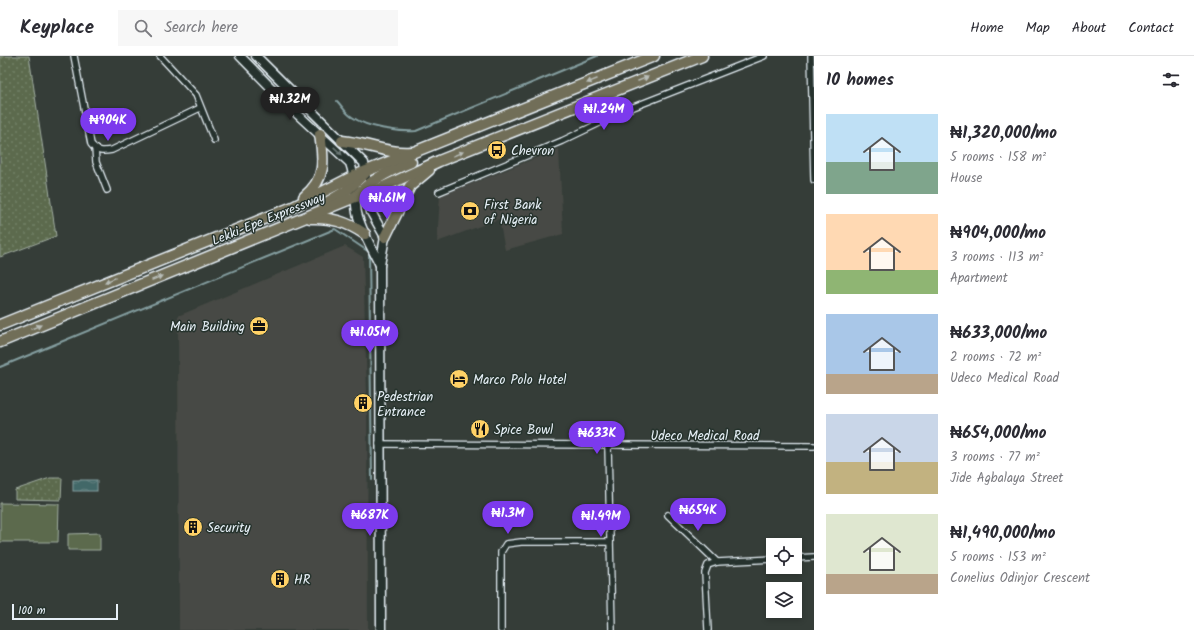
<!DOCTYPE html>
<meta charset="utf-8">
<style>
body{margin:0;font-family:Kalam,sans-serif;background:#f7f7f7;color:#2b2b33;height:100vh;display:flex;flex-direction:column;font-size:15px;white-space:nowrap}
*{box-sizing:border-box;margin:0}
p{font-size:13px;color:#7c7c81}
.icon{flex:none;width:22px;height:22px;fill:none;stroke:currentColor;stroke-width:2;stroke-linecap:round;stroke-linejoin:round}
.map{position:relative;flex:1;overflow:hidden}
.details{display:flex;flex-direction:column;background:#fff;width:380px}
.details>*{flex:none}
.fabs{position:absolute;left:766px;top:482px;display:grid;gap:8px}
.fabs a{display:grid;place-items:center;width:36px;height:36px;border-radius:0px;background:#fff;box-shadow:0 2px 6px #0003;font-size:20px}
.scale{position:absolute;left:12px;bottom:10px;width:106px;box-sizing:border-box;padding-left:4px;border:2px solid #e8f1f8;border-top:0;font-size:11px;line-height:14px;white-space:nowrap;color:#e8f1f8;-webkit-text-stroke:3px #26332d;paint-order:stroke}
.price{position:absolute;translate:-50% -34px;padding:0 9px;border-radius:14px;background:#7c3aed;color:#fff;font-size:13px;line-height:26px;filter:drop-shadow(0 1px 2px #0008)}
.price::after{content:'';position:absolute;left:50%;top:24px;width:12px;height:9px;margin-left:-6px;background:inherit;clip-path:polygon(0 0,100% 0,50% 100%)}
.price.on{background:#222;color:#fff}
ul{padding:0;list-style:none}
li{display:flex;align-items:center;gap:12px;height:100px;padding:0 12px}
li span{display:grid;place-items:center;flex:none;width:112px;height:80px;border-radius:0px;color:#555}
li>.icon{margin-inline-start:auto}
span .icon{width:48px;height:48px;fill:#fffc;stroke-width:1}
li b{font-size:17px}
h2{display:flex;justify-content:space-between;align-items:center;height:48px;padding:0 12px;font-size:17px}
header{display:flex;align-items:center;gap:24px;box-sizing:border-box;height:56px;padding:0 20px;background:#fff;border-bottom:1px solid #e1e1e2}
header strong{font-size:19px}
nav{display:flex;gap:22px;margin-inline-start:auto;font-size:14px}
.search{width:280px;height:36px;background:#f7f7f7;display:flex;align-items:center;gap:10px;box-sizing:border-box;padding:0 14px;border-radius:0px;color:#7c7c81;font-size:15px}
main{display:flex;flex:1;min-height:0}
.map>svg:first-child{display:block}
</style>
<header>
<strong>Keyplace</strong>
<div class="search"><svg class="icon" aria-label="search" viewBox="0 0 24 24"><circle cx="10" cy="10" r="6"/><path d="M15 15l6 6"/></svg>Search here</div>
<nav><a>Home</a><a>Map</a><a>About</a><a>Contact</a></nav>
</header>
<main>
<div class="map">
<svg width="814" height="574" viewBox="0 0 814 574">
<defs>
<pattern id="park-dots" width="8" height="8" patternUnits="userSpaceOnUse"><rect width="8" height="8" fill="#5b6b4d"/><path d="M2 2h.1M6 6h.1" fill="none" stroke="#738167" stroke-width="1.8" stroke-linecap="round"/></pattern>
<pattern id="water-waves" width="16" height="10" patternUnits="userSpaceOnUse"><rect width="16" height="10" fill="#436867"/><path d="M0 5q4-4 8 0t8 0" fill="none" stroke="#5e7e7e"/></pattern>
</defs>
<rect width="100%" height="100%" fill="#353d38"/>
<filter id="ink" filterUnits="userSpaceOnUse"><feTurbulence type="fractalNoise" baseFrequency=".025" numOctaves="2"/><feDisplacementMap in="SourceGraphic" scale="8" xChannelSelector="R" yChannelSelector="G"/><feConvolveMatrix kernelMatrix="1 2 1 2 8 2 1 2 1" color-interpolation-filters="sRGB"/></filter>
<g filter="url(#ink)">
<g fill="#474a45">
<path d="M559 93 563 178 505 194 499 163 437 186 440 140Z"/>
<path d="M345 190 363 201 367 340 368 574H179L178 260Z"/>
</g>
<g fill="url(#park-dots)" stroke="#a2aea2">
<path d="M0 0H29L56 180 0 201Z"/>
<path d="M50 422H62L61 444 15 443V434Z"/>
</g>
<g fill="#5b6b4d" stroke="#a2aea2">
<path d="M0 447 59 448 58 486H0Z"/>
<path d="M100 477V494H68V478Z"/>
</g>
<rect fill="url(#water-waves)" stroke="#859fa1" x="73" y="424" width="24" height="11"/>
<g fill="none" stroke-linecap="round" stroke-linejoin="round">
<g stroke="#859fa1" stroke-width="2">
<path d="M337 45C342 50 346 58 352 61 368 72 398 76 416 75L597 0"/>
<path d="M0 311 335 173 369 196 372 424"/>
</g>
<g stroke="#e8f1f8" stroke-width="8">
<g id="street">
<path d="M74 0 91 88C97 96 103 96 112 94L200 52"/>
<path d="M160 0 196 39 214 84"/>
<path d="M811 0 814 124"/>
<path d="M95 92 96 106 107 134"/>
<path d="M439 136 562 85 631 52 764 0"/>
<path d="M379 388 814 390"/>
<path d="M608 390 612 574"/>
<path d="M668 459 717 506"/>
<path d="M795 502 814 501"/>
<path d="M501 574V496L506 488 521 486H610"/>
<path d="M708 574 705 517 708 509 717 506 773 503"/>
</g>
</g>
<g stroke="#e8f1f8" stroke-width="11">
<g id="secondary">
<path d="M240 0 293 54 350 107C356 123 354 140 357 157 361 174 372 192 380 209"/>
<path d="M256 0 364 107 366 120"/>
<path d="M366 133 371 156 385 181 380 209 381 574"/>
</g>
</g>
<g stroke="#e8f1f8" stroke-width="13">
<g id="highway">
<path d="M342 85C366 87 388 98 411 96"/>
<path d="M304 141C326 123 324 105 320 78"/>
<path d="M355 141C370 124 391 114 411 106"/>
<path d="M326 147 346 135 365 117"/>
<path d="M310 162C331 161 347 166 365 178"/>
<path d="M385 181 410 130 429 114"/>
<path d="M0 269 293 151 354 120 654 0"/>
<path d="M0 286 355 141 366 139 439 105 702 0"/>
</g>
</g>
<use href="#street" stroke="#26332d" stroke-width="5.5"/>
<use href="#secondary" stroke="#26332d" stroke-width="8"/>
<use href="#highway" stroke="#716e59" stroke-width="10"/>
</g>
<defs><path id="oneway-solid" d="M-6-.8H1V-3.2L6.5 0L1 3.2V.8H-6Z"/></defs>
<g fill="#b8bdb8">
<use href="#oneway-solid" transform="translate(643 23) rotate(-22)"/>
<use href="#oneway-solid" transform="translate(592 25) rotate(158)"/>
<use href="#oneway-solid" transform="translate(458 98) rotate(-22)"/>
<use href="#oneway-solid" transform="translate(157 222) rotate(-22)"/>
<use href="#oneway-solid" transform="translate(110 224) rotate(158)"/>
<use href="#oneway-solid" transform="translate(36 271) rotate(-22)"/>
</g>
<use fill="#6a7674" href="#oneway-solid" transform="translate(338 95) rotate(44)"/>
</g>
<defs>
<g id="bus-disc" transform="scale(1)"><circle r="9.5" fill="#ffd166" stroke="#26332d"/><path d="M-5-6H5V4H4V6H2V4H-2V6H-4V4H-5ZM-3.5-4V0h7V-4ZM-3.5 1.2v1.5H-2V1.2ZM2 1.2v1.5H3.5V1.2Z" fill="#111"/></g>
<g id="bank-disc" transform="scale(1)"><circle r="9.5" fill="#ffd166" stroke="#26332d"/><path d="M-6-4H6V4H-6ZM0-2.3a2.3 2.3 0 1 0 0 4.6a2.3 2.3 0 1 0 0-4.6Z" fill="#111"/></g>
<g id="office-disc" transform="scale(1)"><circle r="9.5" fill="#ffd166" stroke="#26332d"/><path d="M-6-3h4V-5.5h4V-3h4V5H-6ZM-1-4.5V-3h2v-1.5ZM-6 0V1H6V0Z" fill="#111"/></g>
<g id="hotel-disc" transform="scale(1)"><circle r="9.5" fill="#ffd166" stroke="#26332d"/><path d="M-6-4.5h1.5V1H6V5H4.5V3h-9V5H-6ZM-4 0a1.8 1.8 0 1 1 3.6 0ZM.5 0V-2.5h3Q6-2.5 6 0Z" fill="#111"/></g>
<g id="building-disc" transform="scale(1)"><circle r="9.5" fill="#ffd166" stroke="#26332d"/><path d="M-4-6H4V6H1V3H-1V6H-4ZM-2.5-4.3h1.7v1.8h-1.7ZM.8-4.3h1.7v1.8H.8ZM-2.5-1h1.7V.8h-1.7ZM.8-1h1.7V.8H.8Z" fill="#111"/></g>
<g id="restaurant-disc" transform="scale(1)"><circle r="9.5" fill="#ffd166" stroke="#26332d"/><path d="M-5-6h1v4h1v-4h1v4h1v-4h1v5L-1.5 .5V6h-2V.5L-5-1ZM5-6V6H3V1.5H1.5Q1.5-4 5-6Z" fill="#111"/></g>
</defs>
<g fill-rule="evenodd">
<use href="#bus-disc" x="497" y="94"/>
<use href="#bank-disc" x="470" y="155"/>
<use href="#office-disc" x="259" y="270"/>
<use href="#hotel-disc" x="459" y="323"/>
<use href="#building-disc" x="363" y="347"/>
<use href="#restaurant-disc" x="480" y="373"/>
<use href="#building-disc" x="193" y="471"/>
<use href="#building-disc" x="280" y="523"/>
</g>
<g text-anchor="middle" stroke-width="3" stroke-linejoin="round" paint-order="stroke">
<g font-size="13" fill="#e8f1f8" stroke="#26332d" text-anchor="start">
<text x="511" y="99">Chevron</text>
<text x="484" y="153">First Bank<tspan x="484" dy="15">of Nigeria</tspan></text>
<text x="245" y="275" text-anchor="end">Main Building</text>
<text x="473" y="328">Marco Polo Hotel</text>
<text x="377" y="345">Pedestrian<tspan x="377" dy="15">Entrance</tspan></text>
<text x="494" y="378">Spice Bowl</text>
<text x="207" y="476">Security</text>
<text x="294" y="528">HR</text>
</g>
<g font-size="13" fill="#e8f1f8" stroke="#26332d">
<text transform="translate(268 162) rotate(-22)" y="5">Lekki-Epe Expressway</text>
<text x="705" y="384">Udeco Medical Road</text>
</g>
</g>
</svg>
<div class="fabs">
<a><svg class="icon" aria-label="locate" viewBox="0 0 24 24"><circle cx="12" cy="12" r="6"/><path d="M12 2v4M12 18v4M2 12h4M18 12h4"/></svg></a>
<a><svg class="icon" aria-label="layers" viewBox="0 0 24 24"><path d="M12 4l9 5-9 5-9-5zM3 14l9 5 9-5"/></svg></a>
</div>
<div class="scale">100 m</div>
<b class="price on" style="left:290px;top:65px">₦1.32M</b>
<b class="price" style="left:604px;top:75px">₦1.24M</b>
<b class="price" style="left:108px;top:86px">₦904K</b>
<b class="price" style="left:387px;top:164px">₦1.61M</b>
<b class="price" style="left:370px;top:298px">₦1.05M</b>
<b class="price" style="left:597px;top:399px">₦633K</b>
<b class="price" style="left:698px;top:476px">₦654K</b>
<b class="price" style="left:508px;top:479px">₦1.3M</b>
<b class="price" style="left:370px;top:481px">₦687K</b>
<b class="price" style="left:601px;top:482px">₦1.49M</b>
</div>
<section class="details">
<h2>10 homes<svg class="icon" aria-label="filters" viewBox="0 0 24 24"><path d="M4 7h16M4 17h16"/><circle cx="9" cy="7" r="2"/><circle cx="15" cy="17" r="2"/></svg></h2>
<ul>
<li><span style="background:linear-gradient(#bfe0f5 60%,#7fa58c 0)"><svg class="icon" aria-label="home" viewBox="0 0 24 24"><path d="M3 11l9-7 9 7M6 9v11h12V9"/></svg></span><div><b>₦1,320,000/mo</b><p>5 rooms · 158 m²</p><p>House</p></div></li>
<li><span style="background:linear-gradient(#ffd9b3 70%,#8fb573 0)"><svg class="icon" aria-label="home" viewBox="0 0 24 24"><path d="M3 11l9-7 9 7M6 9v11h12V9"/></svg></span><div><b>₦904,000/mo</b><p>3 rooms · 113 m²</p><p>Apartment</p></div></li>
<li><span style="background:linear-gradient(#a9c7e8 75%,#b9a48a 0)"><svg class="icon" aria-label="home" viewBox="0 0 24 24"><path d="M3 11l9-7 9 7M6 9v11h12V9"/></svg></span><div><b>₦633,000/mo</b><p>2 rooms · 72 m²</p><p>Udeco Medical Road</p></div></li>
<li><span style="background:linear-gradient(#c9d6e8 60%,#c2b280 0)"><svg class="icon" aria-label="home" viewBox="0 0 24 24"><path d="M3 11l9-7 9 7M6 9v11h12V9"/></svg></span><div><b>₦654,000/mo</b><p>3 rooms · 77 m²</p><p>Jide Agbalaya Street</p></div></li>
<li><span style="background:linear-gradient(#dfe7d0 75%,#b9a48a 0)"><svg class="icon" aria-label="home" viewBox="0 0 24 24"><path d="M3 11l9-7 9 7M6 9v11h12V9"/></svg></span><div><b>₦1,490,000/mo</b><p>5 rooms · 153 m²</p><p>Conelius Odinjor Crescent</p></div></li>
</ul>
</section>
</main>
